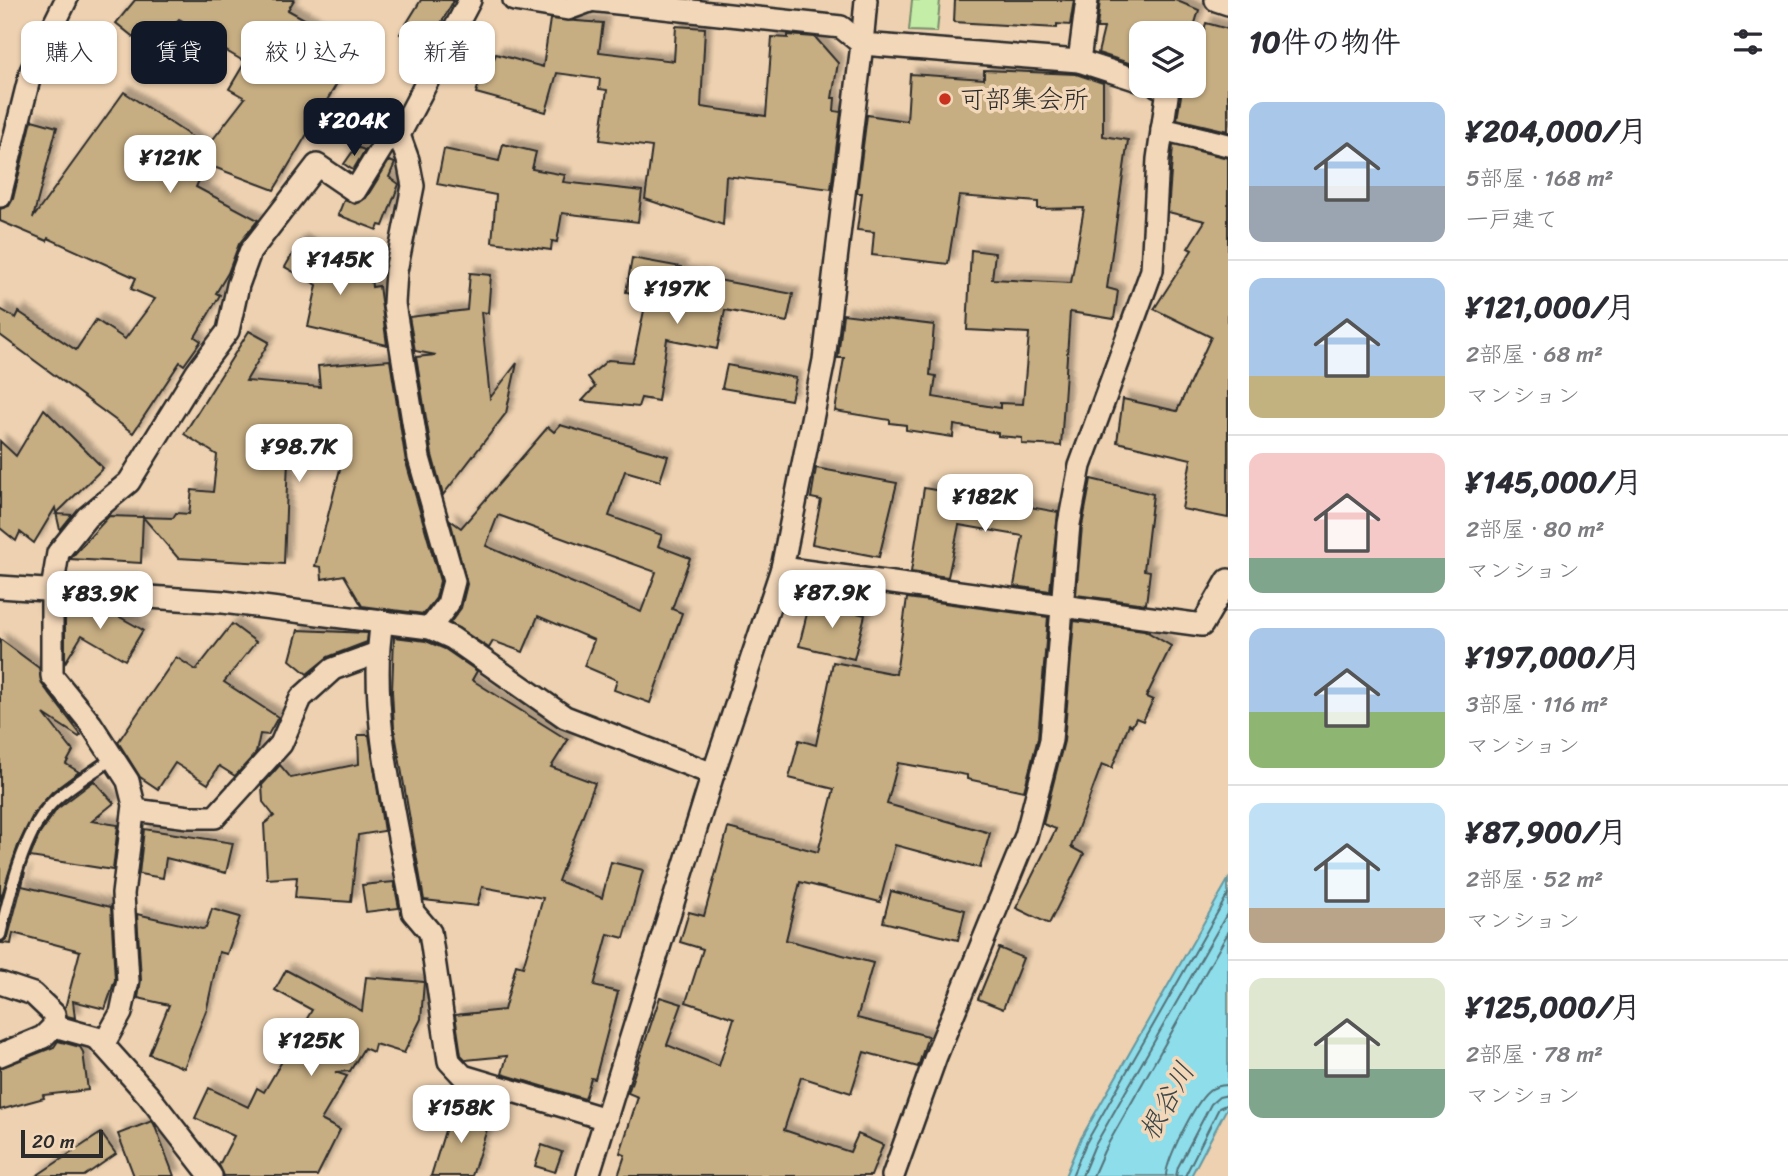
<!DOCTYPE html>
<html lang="ja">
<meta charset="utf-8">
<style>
body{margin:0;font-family:Sriracha,"Klee One",sans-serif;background:#f7f7f7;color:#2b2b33;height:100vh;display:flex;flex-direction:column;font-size:26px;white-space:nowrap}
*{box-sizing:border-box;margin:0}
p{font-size:23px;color:#7c7c81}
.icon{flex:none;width:38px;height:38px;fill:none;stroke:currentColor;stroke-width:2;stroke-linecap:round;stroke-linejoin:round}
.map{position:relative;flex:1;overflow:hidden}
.side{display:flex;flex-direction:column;background:#fff;width:560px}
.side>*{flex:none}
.banner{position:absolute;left:21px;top:21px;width:665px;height:63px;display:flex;gap:14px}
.tools{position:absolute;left:1129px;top:21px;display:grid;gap:14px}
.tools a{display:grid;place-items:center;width:77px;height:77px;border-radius:14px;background:#fff;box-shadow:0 2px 5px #0004;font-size:35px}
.scale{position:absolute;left:21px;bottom:18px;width:82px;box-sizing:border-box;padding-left:7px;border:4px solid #2b2b2b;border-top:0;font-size:19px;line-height:24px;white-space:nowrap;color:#2b2b2b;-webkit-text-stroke:5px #f3d7b9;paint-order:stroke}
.price{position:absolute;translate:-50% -60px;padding:0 16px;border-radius:14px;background:#fff;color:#222;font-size:23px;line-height:46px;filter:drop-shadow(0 2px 4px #0008)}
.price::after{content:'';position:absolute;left:50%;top:42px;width:21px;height:16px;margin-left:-10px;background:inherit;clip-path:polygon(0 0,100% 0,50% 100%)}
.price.active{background:#111827;color:#fff}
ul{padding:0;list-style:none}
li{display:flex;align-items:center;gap:21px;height:175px;padding:0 21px}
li+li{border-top:2px solid #e1e1e2}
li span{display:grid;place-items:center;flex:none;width:196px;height:140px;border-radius:14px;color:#555}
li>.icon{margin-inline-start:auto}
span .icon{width:84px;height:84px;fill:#fffc;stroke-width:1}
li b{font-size:30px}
h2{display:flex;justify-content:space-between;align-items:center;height:84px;padding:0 21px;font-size:30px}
.chip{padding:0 24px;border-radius:14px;background:#fff;box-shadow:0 2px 5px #0004;font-size:24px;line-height:63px}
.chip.active{background:#111827;color:#fff}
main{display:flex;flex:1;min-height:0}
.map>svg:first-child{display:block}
</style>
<main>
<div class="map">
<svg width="1228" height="1176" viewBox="0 0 1228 1176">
<defs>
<filter id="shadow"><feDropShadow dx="6" dy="-6" stdDeviation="2" flood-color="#0004"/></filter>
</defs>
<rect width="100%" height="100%" fill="#edd1b0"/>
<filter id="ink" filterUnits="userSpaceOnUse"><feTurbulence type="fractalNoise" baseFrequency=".0143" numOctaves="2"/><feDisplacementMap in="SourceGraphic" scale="14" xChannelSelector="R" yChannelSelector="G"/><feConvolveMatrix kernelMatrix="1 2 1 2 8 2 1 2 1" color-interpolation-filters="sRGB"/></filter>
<g filter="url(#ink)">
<path fill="#c4eda8" stroke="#788c6a" stroke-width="2" d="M912 0H940L937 32 909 31Z"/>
<path fill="#8eddeb" stroke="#66969e" stroke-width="2" d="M1228 880V1106L1191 1176H1065L1080 1140Z"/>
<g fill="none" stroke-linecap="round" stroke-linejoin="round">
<g stroke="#537278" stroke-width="2">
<path d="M1072 1176 1086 1143 1228 894"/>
<path d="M1082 1176 1094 1147 1228 912"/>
<path d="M1093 1176 1104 1151 1228 933"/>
<path d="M1166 1176C1166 1160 1195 1103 1208 1092 1213 1087 1220 1085 1228 1085"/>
<path d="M1176 1176 1178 1167 1211 1104 1219 1097 1228 1095"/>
<path d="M1185 1176 1219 1108 1228 1104"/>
</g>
</g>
<g fill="#c6ad82" stroke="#2b2b2b" stroke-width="2" fill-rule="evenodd" filter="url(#shadow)">
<path d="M135 0H294L288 10 348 43 333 70 342 75 274 190 206 164 196 187 258 220 239 244 228 273 216 293 220 295 195 337 201 341 184 365 180 362 133 433 0 335V309L16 318 19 312 76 350 96 320 125 339 155 299 131 289 136 278 48 238 47 241 0 221V209L9 206 13 199 32 120 57 127 33 218 124 92 207 147 245 98 229 89 245 62 211 42 213 38 179 19 152 52 116 23Z"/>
<path d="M421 0H454L426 50 400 34Z"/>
<path d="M955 0H1074L1070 25 1057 24V28L954 22Z"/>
<path d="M1100 0H1175L1199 10 1192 33H1141V67L1098 53 1104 28H1097Z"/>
<path d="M550 19 603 23 599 52 674 61 676 26 705 28 701 107 766 116 772 37 788 38V35L815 37 838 63 832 98H835L834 111 841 112 831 189 726 176 723 225 645 199 652 147 600 140 607 90 599 89 600 79 557 73 546 112 476 93 486 59 493 61 496 54 543 67Z"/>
<path d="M1206 23 1228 29V131L1177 119 1182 90 1194 94V63Z"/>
<path d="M984 70 1076 74 1103 83V136L1128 140 1107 288 1118 291 1114 319 1070 312 1061 446 1022 444V438L998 436V433L954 425 953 437 906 430V425L890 423V420L835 411 844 358H838L843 314 934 325 930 375 936 376 933 397 1000 408V403L1023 404 1029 333 967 330 971 250 995 253 992 279 1071 283 1084 208 1038 209V202L959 196 948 264 872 255 874 232 857 230 862 193H857L867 115 907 121 910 74 984 79Z"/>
<path d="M503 144 536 152 532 169 565 175 563 182 642 191 638 222 562 213 557 242 552 241 551 250 492 242 496 195 437 184 444 149 499 161Z"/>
<path d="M1173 145 1228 158V518L1182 509 1191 459 1117 442 1123 399 1177 411 1211 337 1154 309 1192 250 1188 248 1205 221 1168 212Z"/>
<path d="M356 147 365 150 353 170 344 164Z"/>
<path d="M389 161 395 163 389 177 399 184 383 226 379 225 377 230 338 215 344 200 355 204 366 198Z"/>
<path d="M300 241 326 254 324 258 371 278 372 287 379 286 387 345 308 327 317 285 285 267Z"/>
<path d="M632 258 681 267 680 273 793 294 787 322 725 310 717 349 667 339 658 401 641 398 638 407 582 401 595 387 588 377 608 360 632 362 635 354 647 296 626 292Z"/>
<path d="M470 273 491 275 488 313 481 312 490 398 517 363 506 413 443 495 432 455 416 357 436 355 415 351 409 317 467 310Z"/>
<path d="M249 331 269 342 246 381 320 387 318 366 390 360 406 462 440 581 436 598 424 614 362 606 344 575 322 579 321 567 315 566 348 438 289 433 284 564 178 558 143 517 141 563 70 559 109 516 173 518 176 513 189 514 192 490 213 492 217 455 184 434Z"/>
<path d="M727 365 796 378 791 400 722 388Z"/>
<path d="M44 409 103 468 56 514 72 515 60 530 55 508 34 543 20 532 16 541 0 528V441L16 456Z"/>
<path d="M560 425 668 456 660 481 625 471 609 516 662 535 658 546 690 558 672 609 682 613 650 703 614 690 617 680 584 666 594 640 538 616 523 652 493 641 489 648 450 623 461 608 467 584 450 520 461 528 548 427 554 432ZM498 515 656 572 641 612 486 546Z"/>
<path d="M816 468 897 483 879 557 812 544 821 500 811 498Z"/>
<path d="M1091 479 1153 494 1144 570 1150 571 1146 604 1076 595 1082 526Z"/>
<path d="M924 488 1058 512 1050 591 1014 586 1023 536 959 525 948 577 911 572Z"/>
<path d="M907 598 1048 617 1038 738 1024 791 967 779V775L898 763 887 804 990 833 980 868 895 845 880 902 800 882 786 940 873 963 857 1018 928 1036 918 1067 864 1052 851 1093 801 1077 784 1130 850 1152 858 1134 883 1145 871 1176H618L625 1155 620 1153 638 1097 628 1093 660 997 682 1004 667 1045 719 1066 734 1018 686 1002 703 949 680 942 689 912 704 916 728 828 818 852 834 789 789 778 799 740 816 745 833 662 896 674Z"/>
<path d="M810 601 865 615 854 659 799 646Z"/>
<path d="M65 609 109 611 143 630 125 660 82 635 65 663Z"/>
<path d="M1074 621 1144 630 1171 646 1146 697 1153 700 1143 721 1136 718 1132 726 1129 724 1112 768 1102 764 1071 847 1084 854 1049 924 1016 908 1056 829 1043 824 1064 741Z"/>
<path d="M232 624 256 642 224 682 278 717 268 735 260 734 256 753 235 776 219 766 208 784 175 763 158 789 140 777 118 742 176 657 196 670Z"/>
<path d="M298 630 368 633 367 642 328 657 307 674 290 660Z"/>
<path d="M394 637 426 641 445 649 477 671 472 680 568 740 551 767 595 783 558 881 602 898 611 862 643 870 624 938 608 934 594 986 618 992 595 1079 591 1078 585 1099 502 1074 507 1056 466 1060 461 1055 455 1015 504 1010 516 965 523 967 543 898 482 887 477 906 424 900 394 728 392 691Z"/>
<path d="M0 639 39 668 42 684 81 735 79 737 44 714 73 751 66 764 79 772 52 792 34 813 18 846 0 901Z"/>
<path d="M358 735H369L384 831 358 835 351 902 295 898 297 877 267 879 264 824 274 816 263 802 262 785 280 765 291 778 359 764Z"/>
<path d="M94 781 114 803 92 821 118 825 113 870 30 857 39 835 57 809Z"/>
<path d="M144 829 233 843 226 873 166 858 163 878 139 874Z"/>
<path d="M25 872 22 886 111 907 115 980 105 1009 73 1001 75 1018 67 1016 65 1008 80 951 13 933 11 944 1 943 8 937Z"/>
<path d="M394 882 399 908 366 912 362 885Z"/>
<path d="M891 891 965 910 958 940 883 922Z"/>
<path d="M212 909 240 917 227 954 219 952 207 1008 184 1068 149 1054 169 1005 138 998 141 980 137 914 202 929 206 928Z"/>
<path d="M999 948 1023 958 1003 1009 978 999Z"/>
<path d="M286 970 362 1011 366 977 424 982 421 1019 404 1053 375 1044 373 1052 364 1048 350 1071 335 1072 347 1076 321 1120 340 1130 317 1176H224L219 1165 234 1136 195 1118 209 1088 248 1107 257 1088 264 1092 312 1010 275 990Z"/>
<path d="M58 1041 80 1047 83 1052 88 1090 43 1095 44 1098 0 1110V1068L54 1047Z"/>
<path d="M452 1108 490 1120 472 1176H431Z"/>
<path d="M152 1121 154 1124 174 1176H134L118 1134Z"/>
<path d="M101 1133 116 1154 84 1176H36Z"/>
<path d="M542 1145 562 1152 555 1172 535 1166Z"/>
</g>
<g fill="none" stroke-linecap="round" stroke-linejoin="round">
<g stroke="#2b2b2b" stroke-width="16">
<path id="service" d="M0 935C9 896 23 834 51 804 68 786 93 773 113 758"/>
</g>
<g stroke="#2b2b2b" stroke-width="26">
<g id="minor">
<path d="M514 0 568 9 590 1"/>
<path d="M866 0 862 44 1079 61 1141 81"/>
<path d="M1216 0 1228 4"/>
<path d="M1079 61 1087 0"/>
<path d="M1162 129 1228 145"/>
<path d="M0 196 31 71 66 0"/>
<path d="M782 568 1202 625 1228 580"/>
<path d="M0 587 223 602 430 628 452 638 565 717 713 774"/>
<path d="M382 621C367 711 398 822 413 912L430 932 449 1061 463 1076 606 1119"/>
<path d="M430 628 448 604 454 581 419 458 394 304 396 271 413 186 408 160 399 135 470 0"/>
<path d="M134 810 189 817H215L281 744 301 698 333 669 377 653"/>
<path d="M0 983 33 994 54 1014V1026L43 1037 0 1055"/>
<path d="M54 1026 97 1038 148 1095 211 1176"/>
<path d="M103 1045 121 1013 128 981 123 894 134 805 128 781 91 724 52 676V590L58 553 87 517 129 482 197 372 228 331 238 285 250 252 317 165 355 191 386 141 399 135"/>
<path d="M588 1176 713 774 782 568 824 360 862 44 841 27 590 0"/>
<path d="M893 1176 936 1056 1026 836 1051 740 1069 524 1080 466 1152 270 1158 159 1168 89 1158 86"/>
</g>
</g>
<use href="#service" stroke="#f3d7b9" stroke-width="10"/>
<use href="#minor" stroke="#f3d7b9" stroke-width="21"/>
</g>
</g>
<circle fill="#c8321e" stroke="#f3d7b9" stroke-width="2.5" cx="945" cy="99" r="7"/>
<g text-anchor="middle" stroke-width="7" stroke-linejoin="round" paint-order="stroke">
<g font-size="26" fill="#2b2b2b" stroke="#f3d7b9" text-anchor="start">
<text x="959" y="108">可部集会所</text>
</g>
<g font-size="28" font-style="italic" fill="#3a4648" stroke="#f3d7b9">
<text transform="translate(1166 1101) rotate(-61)" y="10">根谷川</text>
</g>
</g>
</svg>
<div class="tools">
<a><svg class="icon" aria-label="layers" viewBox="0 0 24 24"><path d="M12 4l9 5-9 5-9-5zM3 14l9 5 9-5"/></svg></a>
</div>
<div class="scale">20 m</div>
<b class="price active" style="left:354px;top:158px">¥204K</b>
<b class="price" style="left:170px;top:195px">¥121K</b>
<b class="price" style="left:340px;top:297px">¥145K</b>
<b class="price" style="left:677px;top:326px">¥197K</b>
<b class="price" style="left:299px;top:484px">¥98.7K</b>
<b class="price" style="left:985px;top:534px">¥182K</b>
<b class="price" style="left:832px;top:630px">¥87.9K</b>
<b class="price" style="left:100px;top:631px">¥83.9K</b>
<b class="price" style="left:311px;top:1078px">¥125K</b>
<b class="price" style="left:461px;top:1145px">¥158K</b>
<div class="banner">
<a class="chip">購入</a>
<a class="chip active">賃貸</a>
<a class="chip">絞り込み</a>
<a class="chip">新着</a>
</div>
</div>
<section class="side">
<h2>10件の物件<svg class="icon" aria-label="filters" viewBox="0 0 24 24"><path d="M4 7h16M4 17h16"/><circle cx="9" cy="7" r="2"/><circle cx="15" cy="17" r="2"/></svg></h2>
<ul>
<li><span style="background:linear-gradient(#a9c7e8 60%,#9aa5b1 0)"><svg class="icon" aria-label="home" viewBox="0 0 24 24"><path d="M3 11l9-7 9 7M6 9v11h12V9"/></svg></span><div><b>¥204,000/月</b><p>5部屋 · 168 m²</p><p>一戸建て</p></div></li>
<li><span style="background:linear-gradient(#a9c7e8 70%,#c2b280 0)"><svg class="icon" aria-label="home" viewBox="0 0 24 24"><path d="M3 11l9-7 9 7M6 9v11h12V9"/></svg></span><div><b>¥121,000/月</b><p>2部屋 · 68 m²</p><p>マンション</p></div></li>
<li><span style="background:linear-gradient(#f6c9c9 75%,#7fa58c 0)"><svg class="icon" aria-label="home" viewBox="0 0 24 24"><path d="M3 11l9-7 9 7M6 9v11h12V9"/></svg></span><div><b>¥145,000/月</b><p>2部屋 · 80 m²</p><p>マンション</p></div></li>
<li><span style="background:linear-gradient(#a9c7e8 60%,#8fb573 0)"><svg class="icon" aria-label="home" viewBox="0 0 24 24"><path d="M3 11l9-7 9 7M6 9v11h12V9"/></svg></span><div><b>¥197,000/月</b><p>3部屋 · 116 m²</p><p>マンション</p></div></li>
<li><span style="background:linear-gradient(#bfe0f5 75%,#b9a48a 0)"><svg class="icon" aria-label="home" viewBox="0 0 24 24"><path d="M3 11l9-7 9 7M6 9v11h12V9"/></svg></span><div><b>¥87,900/月</b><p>2部屋 · 52 m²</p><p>マンション</p></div></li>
<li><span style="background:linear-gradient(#dfe7d0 65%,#7fa58c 0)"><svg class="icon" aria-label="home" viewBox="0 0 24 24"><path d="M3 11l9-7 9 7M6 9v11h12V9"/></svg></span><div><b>¥125,000/月</b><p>2部屋 · 78 m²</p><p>マンション</p></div></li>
</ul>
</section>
</main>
